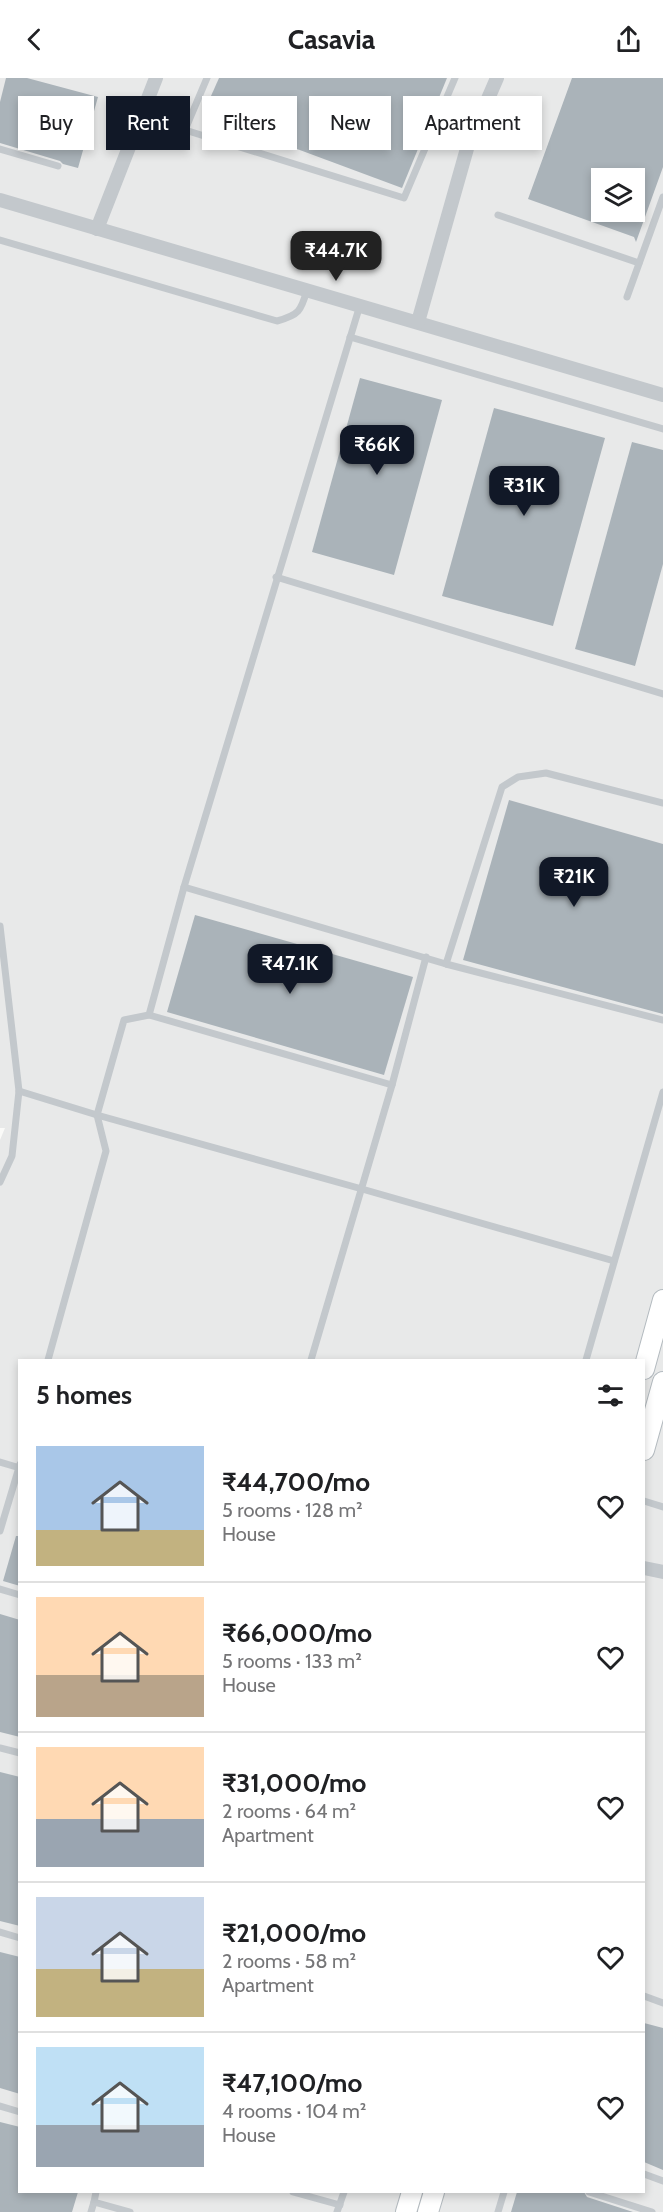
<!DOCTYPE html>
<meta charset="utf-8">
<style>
body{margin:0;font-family:Cabin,sans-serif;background:#f2f2f2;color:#202124;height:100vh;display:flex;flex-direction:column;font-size:22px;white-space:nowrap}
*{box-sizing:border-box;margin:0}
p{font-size:20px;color:#757577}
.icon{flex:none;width:33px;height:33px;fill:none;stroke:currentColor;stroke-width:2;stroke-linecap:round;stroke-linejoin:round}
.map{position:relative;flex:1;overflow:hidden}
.sheet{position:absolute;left:18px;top:1281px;width:627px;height:834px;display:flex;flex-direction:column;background:#fff;border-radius:0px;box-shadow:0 3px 9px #0003}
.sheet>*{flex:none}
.hud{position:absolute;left:18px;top:18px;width:627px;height:54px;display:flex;gap:12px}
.fabs{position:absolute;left:591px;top:90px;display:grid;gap:12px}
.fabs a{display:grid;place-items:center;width:54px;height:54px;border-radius:0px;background:#fff;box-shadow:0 3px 9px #0003;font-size:30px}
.price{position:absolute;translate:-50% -51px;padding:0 14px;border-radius:12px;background:#111827;color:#fff;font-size:20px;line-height:39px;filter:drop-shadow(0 2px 3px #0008)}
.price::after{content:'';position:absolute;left:50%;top:36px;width:18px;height:14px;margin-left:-9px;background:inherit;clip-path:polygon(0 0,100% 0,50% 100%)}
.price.current{background:#222;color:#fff}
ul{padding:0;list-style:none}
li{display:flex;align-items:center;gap:18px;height:150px;padding:0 18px}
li+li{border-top:2px solid #e0e0e0}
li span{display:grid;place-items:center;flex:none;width:168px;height:120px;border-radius:0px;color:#555}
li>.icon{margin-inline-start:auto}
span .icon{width:72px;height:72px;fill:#fffc;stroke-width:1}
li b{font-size:26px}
h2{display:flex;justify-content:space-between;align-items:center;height:72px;padding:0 18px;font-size:26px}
.pill{padding:0 21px;border-radius:0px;background:#fff;box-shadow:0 3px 9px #0003;font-size:21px;line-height:54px}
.pill.current{background:#111827;color:#fff}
header{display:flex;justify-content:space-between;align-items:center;height:78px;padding:0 18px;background:#fff;font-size:27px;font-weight:800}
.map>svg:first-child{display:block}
</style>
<header><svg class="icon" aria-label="back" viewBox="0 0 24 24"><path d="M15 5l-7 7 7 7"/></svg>Casavia<svg class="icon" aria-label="share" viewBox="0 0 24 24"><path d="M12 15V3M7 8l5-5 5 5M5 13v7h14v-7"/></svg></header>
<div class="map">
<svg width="663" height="2134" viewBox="0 0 663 2134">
<rect width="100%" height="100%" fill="#fafaf8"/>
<path fill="#e8e9e9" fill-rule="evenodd" d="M0 0H663V2134H0V1062L5 1050H0ZM602 100H634V134H602ZM20 1282H644V2114H20Z"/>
<g fill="#aab3b9" fill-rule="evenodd">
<path d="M6 0H27L98 19 78 90 63 86 60 83 0 65V24Z"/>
<path d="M219 0H447L402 110 203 36Z"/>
<path d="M572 0H663V89L636 164 634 159 528 121ZM602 100H634V134H602Z"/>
<path d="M360 300 442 322 394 497 312 474Z"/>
<path d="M494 330 605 360 553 548 442 518Z"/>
<path d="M632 364 663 372V486L635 588 575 571Z"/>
<path d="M509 722 663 766V936L463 882Z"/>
<path d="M195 837 413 899 384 997 167 934Z"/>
<path d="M16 1458H20V1508L3 1503Z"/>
<path d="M0 1536 20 1542V1659L0 1654Z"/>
<path d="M0 1694 20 1699V1848L0 1843Z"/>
<path d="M0 1874 20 1879V2016L0 2010Z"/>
<path d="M644 1945 663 1950V2092L644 2084Z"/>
<path d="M0 2044 20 2049V2114H78L72 2134H0Z"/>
<path d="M517 2114H584L587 2119 633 2134H511Z"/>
</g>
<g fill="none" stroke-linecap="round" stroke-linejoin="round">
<g stroke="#b3babf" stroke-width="22">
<g id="secondary">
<path d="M644 1291 663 1222"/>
<path d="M644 1372 663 1304"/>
<path d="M406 2134 412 2114"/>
<path d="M428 2134 434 2114"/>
</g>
</g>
<g stroke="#c3c8cc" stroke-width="7">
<path d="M207 0 185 52 404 120 455 0"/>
<path d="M0 71 58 88"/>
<path d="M498 137 639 185"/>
<path d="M0 162 277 243C299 237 301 233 307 212"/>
<path d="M627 219 663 119"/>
<path d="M360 227 184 809 446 886 663 942"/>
<path d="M350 259 663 351"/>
<path d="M276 499 663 616"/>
<path d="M0 848 19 1013 12 1078 0 1104"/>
<path d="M446 886 502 709 518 699 546 695 663 725"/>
<path d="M149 937 392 1007"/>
<path d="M19 1013 97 1037 362 1111 614 1183"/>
<path d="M48 1282 106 1073 97 1037 124 942 149 937 184 809"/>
<path d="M311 1282 392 1007 426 879"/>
<path d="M586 1282 663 1014"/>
<path d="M0 1384 20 1390"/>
<path d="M644 1423 663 1429"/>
<path d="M0 1453 20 1386"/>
<path d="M0 1511 20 1517"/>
<path d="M0 1670 20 1675"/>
<path d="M0 1854 20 1860"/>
<path d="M644 1918 663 1925"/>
<path d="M0 2028 20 2034"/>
<path d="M644 2096 663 2103"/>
<path d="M293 2114 340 2127"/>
<path d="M589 2114 652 2134"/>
<path d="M94 2124 96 2114"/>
<path d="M91 2134 94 2124 130 2134"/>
<path d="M337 2134 344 2114"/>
<path d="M498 2134 504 2114"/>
</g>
<g stroke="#c3c8cc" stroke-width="14">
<path d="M0 122 663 317"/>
<path d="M97 151 156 0"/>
<path d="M418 244 468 67 497 0"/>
<path d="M644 1490 663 1494"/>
</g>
<use href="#secondary" stroke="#fff" stroke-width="20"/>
</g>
</svg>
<div class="fabs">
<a><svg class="icon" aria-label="layers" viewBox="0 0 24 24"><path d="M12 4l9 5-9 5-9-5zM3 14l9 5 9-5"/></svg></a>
</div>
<b class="price current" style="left:336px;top:204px">₹44.7K</b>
<b class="price" style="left:377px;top:398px">₹66K</b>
<b class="price" style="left:524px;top:439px">₹31K</b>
<b class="price" style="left:574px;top:830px">₹21K</b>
<b class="price" style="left:290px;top:917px">₹47.1K</b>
<div class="hud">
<a class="pill">Buy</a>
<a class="pill current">Rent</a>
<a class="pill">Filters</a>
<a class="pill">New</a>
<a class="pill">Apartment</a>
</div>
<section class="sheet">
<h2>5 homes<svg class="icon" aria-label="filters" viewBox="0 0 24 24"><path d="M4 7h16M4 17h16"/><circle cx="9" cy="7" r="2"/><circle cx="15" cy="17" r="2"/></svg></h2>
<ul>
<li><span style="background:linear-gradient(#a9c7e8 70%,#c2b280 0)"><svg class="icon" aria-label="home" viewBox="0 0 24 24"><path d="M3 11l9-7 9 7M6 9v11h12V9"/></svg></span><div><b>₹44,700/mo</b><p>5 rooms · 128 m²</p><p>House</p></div><svg class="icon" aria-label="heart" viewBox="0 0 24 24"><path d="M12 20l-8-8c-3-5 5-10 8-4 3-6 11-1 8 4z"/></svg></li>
<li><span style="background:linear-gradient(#ffd9b3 65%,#b9a48a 0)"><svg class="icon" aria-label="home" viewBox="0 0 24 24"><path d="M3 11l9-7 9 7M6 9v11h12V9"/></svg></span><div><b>₹66,000/mo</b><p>5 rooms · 133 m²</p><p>House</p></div><svg class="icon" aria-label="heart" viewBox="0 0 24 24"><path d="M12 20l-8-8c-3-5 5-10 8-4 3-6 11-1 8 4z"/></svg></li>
<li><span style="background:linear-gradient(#ffd9b3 60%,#9aa5b1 0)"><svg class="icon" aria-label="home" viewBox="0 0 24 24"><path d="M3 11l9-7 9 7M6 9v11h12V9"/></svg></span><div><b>₹31,000/mo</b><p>2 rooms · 64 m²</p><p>Apartment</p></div><svg class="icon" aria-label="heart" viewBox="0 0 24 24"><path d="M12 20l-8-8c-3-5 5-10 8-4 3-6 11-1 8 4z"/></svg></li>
<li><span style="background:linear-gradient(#c9d6e8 60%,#c2b280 0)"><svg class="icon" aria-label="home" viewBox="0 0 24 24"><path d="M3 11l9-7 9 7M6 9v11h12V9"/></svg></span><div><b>₹21,000/mo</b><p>2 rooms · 58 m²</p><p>Apartment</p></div><svg class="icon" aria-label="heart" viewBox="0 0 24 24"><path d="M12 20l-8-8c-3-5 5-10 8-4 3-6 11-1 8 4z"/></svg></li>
<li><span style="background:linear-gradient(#bfe0f5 65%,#9aa5b1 0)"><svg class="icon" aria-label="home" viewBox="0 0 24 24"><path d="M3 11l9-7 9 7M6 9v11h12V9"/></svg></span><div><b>₹47,100/mo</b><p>4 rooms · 104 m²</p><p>House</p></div><svg class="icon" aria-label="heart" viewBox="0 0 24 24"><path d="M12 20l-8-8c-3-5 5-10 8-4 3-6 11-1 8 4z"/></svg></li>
</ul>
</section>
</div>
